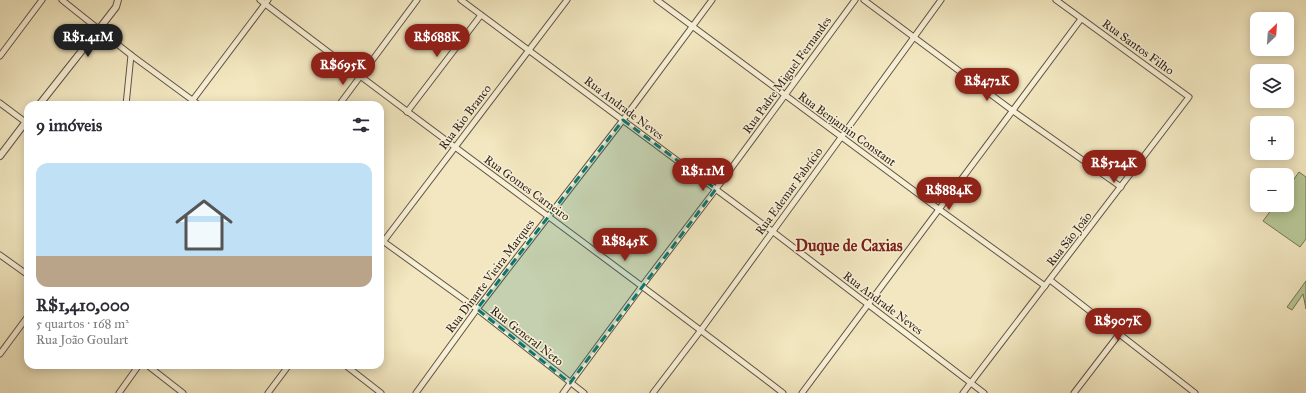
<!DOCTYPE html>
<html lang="pt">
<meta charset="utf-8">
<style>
body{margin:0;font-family:"IM FELL Great Primer",serif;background:#f2f2f3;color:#2b2b33;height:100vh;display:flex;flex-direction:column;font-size:15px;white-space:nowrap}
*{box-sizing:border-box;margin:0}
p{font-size:13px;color:#7c7c81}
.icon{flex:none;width:22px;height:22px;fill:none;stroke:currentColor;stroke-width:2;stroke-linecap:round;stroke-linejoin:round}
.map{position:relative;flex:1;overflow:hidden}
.drawer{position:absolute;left:24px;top:101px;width:360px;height:268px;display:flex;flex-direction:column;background:#fff;border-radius:12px;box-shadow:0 2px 10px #0003}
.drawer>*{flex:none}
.needle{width:26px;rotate:25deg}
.buttons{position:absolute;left:1250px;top:12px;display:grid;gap:8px}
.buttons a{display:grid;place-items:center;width:44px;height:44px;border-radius:8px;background:#fff;box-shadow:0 2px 10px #0003;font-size:20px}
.price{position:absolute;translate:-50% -34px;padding:0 9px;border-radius:14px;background:#8f2418;color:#fff;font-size:13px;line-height:26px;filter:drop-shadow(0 1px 2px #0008)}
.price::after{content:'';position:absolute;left:50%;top:24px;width:12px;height:9px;margin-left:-6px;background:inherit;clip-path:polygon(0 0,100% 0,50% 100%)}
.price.active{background:#222;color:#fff}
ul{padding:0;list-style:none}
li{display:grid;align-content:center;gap:8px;height:212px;padding:0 12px}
li span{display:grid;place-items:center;height:124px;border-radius:12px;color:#555}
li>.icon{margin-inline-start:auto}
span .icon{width:72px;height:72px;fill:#fffc;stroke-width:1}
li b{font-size:17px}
h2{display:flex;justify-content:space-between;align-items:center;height:48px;padding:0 12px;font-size:17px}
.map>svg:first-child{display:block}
</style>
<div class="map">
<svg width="1306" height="393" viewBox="0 0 1306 393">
<rect width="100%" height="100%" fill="#f2e7c0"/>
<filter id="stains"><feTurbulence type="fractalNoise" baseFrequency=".005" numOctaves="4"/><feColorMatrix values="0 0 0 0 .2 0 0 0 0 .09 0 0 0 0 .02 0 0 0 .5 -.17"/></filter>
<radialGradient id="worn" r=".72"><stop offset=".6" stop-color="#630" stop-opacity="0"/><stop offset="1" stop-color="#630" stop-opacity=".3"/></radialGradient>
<g fill="#b7c695" stroke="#747456">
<path d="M1299 172 1306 177V239L1300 247 1263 221 1275 205H1287V189Z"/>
<path d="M1306 281V309L1303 294 1292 310 1287 307Z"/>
</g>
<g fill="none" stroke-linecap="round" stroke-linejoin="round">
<g stroke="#605442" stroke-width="7">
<g id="minor">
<path d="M62 0 131 55 199 105"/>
<path d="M260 0C433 133 610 260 783 393"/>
<path d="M461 0 772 231 984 393"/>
<path d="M657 0 940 210 1045 286"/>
<path d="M864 0 1013 111 1121 187"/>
<path d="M0 56 42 0"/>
<path d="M0 103 28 124"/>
<path d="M126 105 131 55"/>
<path d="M189 105 268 0"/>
<path d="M339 105 417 0"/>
<path d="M407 112 481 15"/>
<path d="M380 239 477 309 584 393"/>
<path d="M380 246 567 0"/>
<path d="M0 255 28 275"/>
<path d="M1050 280 1195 393"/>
<path d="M0 354 28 316"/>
<path d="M147 365 183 393"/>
<path d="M345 365 381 393"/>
<path d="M119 393 139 365"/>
<path d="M268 393 289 365"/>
<path d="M416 393 477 309 623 120 712 0"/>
<path d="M563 393 642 286 716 189 855 0"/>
<path d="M653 393 701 330 941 0"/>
<path d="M802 393 1081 19"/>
<path d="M963 393 1189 97 1056 0"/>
<path d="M1074 393 1120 333"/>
</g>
</g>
<g stroke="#605442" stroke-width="8">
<g id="tertiary">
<path d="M39 105 99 29 116 7 118 0"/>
<path d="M0 156 28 119"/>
</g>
</g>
<use href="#minor" stroke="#f7efd6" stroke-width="5"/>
<use href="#tertiary" stroke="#f7efd6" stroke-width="6"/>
</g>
<path fill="#0f766e" fill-opacity="0.2" stroke="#0f766e" stroke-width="3" stroke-dasharray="8 5" stroke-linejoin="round" d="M623 120 716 189 570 383 477 309Z"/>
<g text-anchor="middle" stroke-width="3" stroke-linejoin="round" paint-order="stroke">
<g font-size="12" fill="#302318" stroke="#f7efd6">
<text transform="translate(1138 47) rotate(36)" y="4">Rua Santos Filho</text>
<text transform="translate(787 75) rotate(-54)" y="4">Rua Padre Miguel Fernandes</text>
<text transform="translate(624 108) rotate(37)" y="4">Rua Andrade Neves</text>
<text transform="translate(465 117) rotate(-53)" y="4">Rua Rio Branco</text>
<text transform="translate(847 129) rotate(36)" y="4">Rua Benjamin Constant</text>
<text transform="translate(527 188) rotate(36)" y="4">Rua Gomes Carneiro</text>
<text transform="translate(789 191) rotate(-54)" y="4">Rua Edemar Fabrício</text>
<text transform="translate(1069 239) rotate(-52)" y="4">Rua São João</text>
<text transform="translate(490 276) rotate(-53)" y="4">Rua Dinarte Vieira Marques</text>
<text transform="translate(883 303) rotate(37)" y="4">Rua Andrade Neves</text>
<text transform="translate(527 336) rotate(38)" y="4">Rua General Neto</text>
</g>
<g font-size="16" font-weight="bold" fill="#7a1f14" stroke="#f7efd6">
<text x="849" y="251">Duque de Caxias</text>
</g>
</g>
<rect width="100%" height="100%" filter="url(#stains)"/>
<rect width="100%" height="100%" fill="url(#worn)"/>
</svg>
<div class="buttons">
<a><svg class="needle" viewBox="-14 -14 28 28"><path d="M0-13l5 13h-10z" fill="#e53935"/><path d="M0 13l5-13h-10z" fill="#7c7c81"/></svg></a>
<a><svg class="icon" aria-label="layers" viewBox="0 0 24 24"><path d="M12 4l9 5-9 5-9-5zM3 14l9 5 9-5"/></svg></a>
<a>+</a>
<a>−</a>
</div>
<b class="price active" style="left:88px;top:58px">R$1.41M</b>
<b class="price" style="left:437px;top:58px">R$688K</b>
<b class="price" style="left:343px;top:86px">R$695K</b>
<b class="price" style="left:987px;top:102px">R$472K</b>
<b class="price" style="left:1114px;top:184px">R$524K</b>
<b class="price" style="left:703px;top:192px">R$1.1M</b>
<b class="price" style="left:949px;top:211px">R$884K</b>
<b class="price" style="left:625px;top:262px">R$845K</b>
<b class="price" style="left:1118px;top:342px">R$907K</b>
<section class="drawer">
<h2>9 imóveis<svg class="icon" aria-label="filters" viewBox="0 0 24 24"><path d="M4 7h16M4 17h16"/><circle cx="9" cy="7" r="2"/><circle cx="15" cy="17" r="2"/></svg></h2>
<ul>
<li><span style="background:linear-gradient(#bfe0f5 75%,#b9a48a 0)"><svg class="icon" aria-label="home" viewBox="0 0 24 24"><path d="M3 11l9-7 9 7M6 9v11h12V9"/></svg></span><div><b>R$1,410,000</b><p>5 quartos · 168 m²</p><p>Rua João Goulart</p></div></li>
</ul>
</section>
</div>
